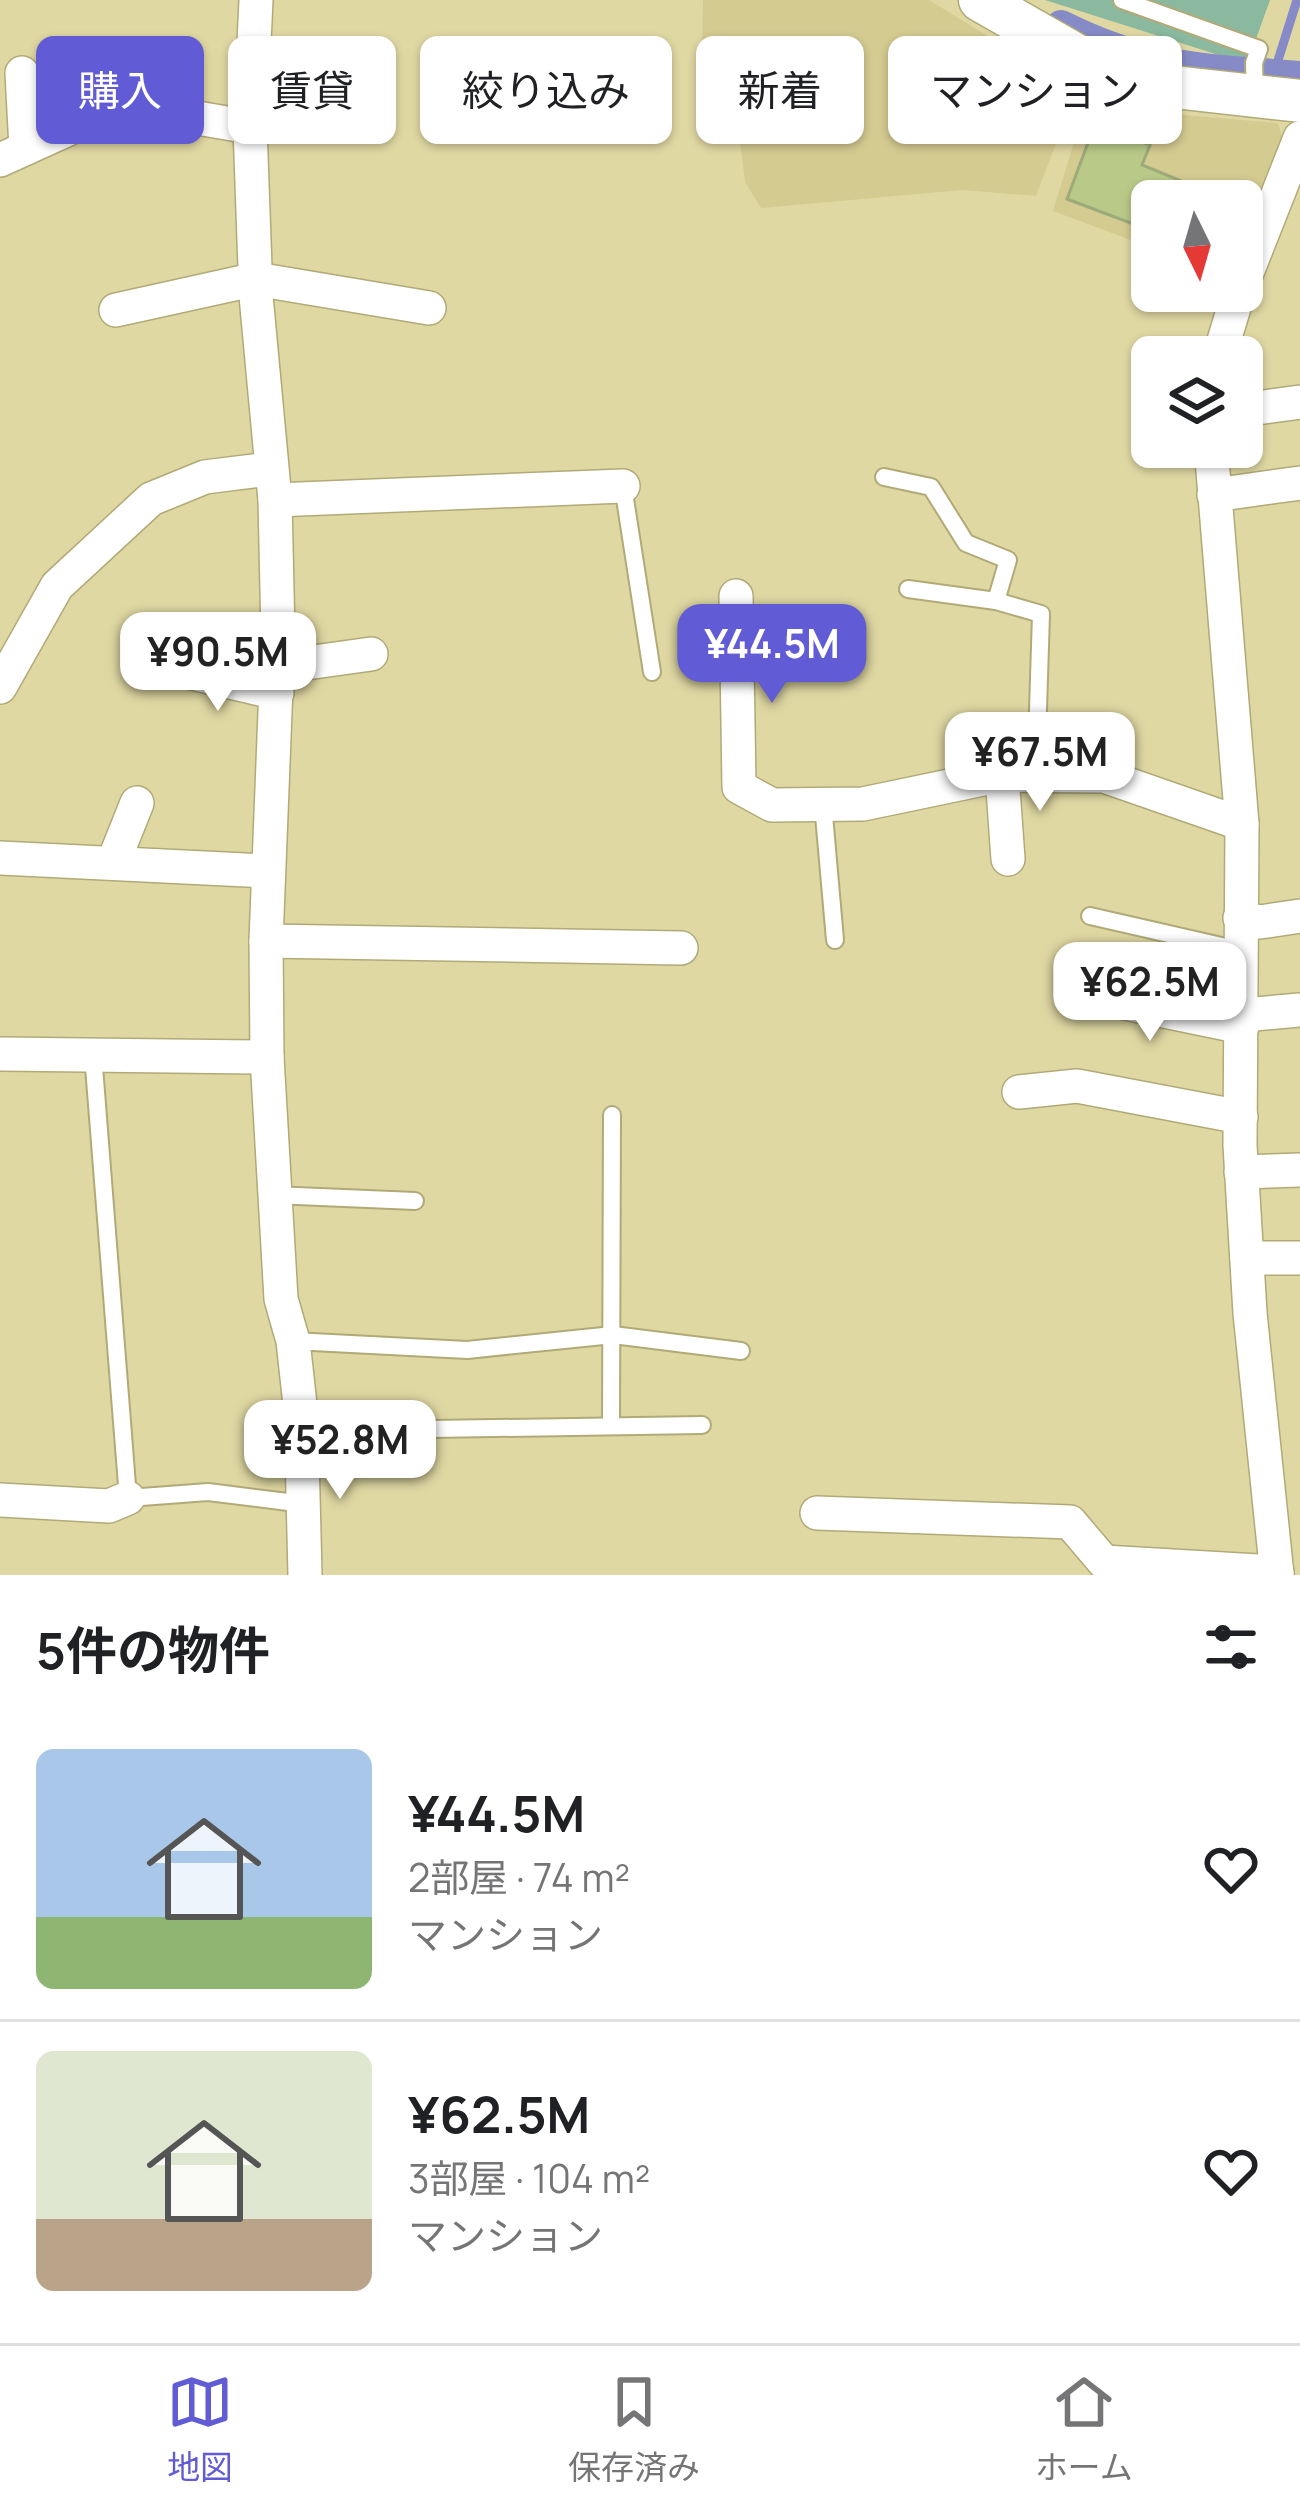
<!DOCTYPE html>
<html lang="ja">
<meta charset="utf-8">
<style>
body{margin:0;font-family:Manrope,"Noto Sans JP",sans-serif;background:#f6f6f6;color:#202124;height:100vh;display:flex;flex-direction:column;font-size:45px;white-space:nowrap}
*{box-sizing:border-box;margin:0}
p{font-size:39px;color:#757577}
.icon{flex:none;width:66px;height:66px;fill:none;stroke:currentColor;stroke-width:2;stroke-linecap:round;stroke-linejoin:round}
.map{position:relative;height:1575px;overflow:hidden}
.side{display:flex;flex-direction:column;background:#fff;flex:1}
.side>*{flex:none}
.top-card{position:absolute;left:36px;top:36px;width:1230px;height:108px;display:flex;gap:24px}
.needle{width:78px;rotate:175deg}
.buttons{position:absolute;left:1131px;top:180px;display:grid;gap:24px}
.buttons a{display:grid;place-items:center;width:132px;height:132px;border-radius:18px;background:#fff;box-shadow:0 3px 9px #0004;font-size:60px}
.price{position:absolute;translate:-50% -102px;padding:0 27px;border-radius:24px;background:#fff;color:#222;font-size:39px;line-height:78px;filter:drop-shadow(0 3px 6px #0008)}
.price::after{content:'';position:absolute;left:50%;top:72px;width:36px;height:27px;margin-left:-18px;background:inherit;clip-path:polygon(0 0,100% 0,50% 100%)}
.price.on{background:#615cd5;color:#fff}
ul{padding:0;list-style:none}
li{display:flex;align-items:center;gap:36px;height:300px;padding:0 36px}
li+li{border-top:3px solid #e0e0e0}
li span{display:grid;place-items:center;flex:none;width:336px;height:240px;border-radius:18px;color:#555}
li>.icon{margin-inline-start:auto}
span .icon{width:144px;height:144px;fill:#fffc;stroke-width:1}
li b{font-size:51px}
h2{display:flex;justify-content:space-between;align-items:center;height:144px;padding:0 36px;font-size:51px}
.pill{padding:0 42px;border-radius:18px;background:#fff;box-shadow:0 3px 9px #0004;font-size:42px;line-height:108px}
.pill.on{background:#615cd5;color:#fff}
.tab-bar{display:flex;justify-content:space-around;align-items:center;height:168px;border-top:3px solid #e0e0e0;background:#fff;font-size:33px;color:#757577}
.tab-bar a{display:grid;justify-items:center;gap:6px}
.tab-bar .on{color:#615cd5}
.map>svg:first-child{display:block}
</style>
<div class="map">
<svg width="1300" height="1575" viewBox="0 0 1300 1575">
<rect width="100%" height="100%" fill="#e0d8a3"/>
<g fill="#d4cb91">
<path d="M703 0H929L1032 63 1078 86 1036 196 962 190 761 208 745 182 740 141 713 89 702 52Z"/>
<path d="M1089 93 1171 114 1278 123 1285 146 1242 250V201H1152V248L1053 211Z"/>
</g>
<path fill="#8ab99f" d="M1045 0H1270L1247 64Z"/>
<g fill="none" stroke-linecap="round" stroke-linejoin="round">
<path stroke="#868ac6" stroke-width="9" d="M1274 73 1297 0"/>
<path stroke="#868ac6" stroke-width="30" d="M1061 25C1152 70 1203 68 1300 76"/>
</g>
<path fill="#b9ca88" stroke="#9daa79" stroke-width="3" d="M1095 124 1150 145 1142 165 1230 201H1152V231L1067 199Z"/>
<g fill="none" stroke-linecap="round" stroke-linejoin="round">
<g stroke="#b1aa77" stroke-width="20">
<g id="service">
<path d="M1122 0 1259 49 1254 63 1255 97"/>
<path d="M884 477 931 487 966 543 1008 560 996 601 1041 614 1036 774"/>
<path d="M623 486 652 672"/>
<path d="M908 589 996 601"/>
<path d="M823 804 835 940"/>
<path d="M1090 916 1239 950"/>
<path d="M93 1054 128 1498 208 1492 304 1504"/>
<path d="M273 1195 415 1201"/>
<path d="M293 1341 467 1350 613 1335 741 1351"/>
<path d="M611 1424 612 1115"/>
<path d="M301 1431 702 1425"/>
</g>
</g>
<g stroke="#b1aa77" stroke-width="36">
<g id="minor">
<path d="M256 0 250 127 256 296 275 500 278 636 266 941 267 1057 281 1299 293 1341 301 1414 305 1575"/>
<path d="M22 73 26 148"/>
<path d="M0 160 121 105 250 127"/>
<path d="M1242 285 1300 138"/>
<path d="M116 310 256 279 429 308"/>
<path d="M1219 357 1239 291"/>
<path d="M1242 410 1300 402"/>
<path d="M1211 447 1242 824 1240 1145 1250 1313 1277 1575"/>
<path d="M1214 495 1300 483"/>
<path d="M275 500 623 486"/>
<path d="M736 596 739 787 772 805 863 804 1002 775 1104 776 1242 824"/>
<path d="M278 667 371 654"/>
<path d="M175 669 277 693"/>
<path d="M0 687 57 586 151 499 205 477 270 469"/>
<path d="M1002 775 1008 859"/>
<path d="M0 858 268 871"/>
<path d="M113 863 137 803"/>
<path d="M1240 918 1260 922 1300 916"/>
<path d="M266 941 681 948"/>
<path d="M1072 992 1242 1027"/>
<path d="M1243 1015 1300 1010"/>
<path d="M0 1054 267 1057"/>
<path d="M1019 1092 1077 1086 1241 1117"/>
<path d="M1241 1172 1300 1170"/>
<path d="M1247 1258H1300"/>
<path d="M0 1500 109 1506 128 1498"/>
<path d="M817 1513 1070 1522 1104 1562 1277 1572"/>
</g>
</g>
<g stroke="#b1aa77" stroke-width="45">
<path id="tertiary" d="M980 0 1106 72 1138 83 1300 101"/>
</g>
<use href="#service" stroke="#fff" stroke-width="16"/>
<use href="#minor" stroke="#fff" stroke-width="33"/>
<use href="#tertiary" stroke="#fff" stroke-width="42"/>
</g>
</svg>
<div class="buttons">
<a><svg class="needle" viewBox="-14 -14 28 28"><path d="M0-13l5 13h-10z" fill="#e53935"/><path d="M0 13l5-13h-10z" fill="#757577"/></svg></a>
<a><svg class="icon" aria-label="layers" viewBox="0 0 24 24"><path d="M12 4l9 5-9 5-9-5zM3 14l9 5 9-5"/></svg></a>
</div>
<b class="price on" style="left:772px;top:706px">¥44.5M</b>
<b class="price" style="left:218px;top:714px">¥90.5M</b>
<b class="price" style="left:1040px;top:814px">¥67.5M</b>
<b class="price" style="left:1150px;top:1044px">¥62.5M</b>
<b class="price" style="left:340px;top:1502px">¥52.8M</b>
<div class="top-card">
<a class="pill on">購入</a>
<a class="pill">賃貸</a>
<a class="pill">絞り込み</a>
<a class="pill">新着</a>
<a class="pill">マンション</a>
</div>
</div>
<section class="side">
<h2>5件の物件<svg class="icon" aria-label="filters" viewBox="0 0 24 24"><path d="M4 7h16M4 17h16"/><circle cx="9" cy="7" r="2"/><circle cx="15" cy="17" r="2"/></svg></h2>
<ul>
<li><span style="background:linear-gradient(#a9c7e8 70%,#8fb573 0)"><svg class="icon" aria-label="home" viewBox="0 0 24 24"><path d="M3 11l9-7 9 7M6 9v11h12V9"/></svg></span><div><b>¥44.5M</b><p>2部屋 · 74 m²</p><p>マンション</p></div><svg class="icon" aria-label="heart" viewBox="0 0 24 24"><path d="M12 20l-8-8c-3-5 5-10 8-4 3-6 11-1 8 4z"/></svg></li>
<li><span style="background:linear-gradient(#dfe7d0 70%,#b9a48a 0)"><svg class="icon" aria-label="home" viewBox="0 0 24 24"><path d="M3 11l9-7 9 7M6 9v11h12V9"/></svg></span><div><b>¥62.5M</b><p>3部屋 · 104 m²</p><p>マンション</p></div><svg class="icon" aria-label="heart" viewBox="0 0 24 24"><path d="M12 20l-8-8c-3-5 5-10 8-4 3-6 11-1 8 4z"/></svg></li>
</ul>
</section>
<nav class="tab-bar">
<a class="on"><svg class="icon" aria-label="map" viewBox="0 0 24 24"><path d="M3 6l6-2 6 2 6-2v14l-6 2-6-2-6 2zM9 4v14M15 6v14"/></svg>地図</a>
<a><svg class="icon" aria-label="saved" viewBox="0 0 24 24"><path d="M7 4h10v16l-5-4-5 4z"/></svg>保存済み</a>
<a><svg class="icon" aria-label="home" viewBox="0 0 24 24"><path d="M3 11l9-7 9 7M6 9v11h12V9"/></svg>ホーム</a>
</nav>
